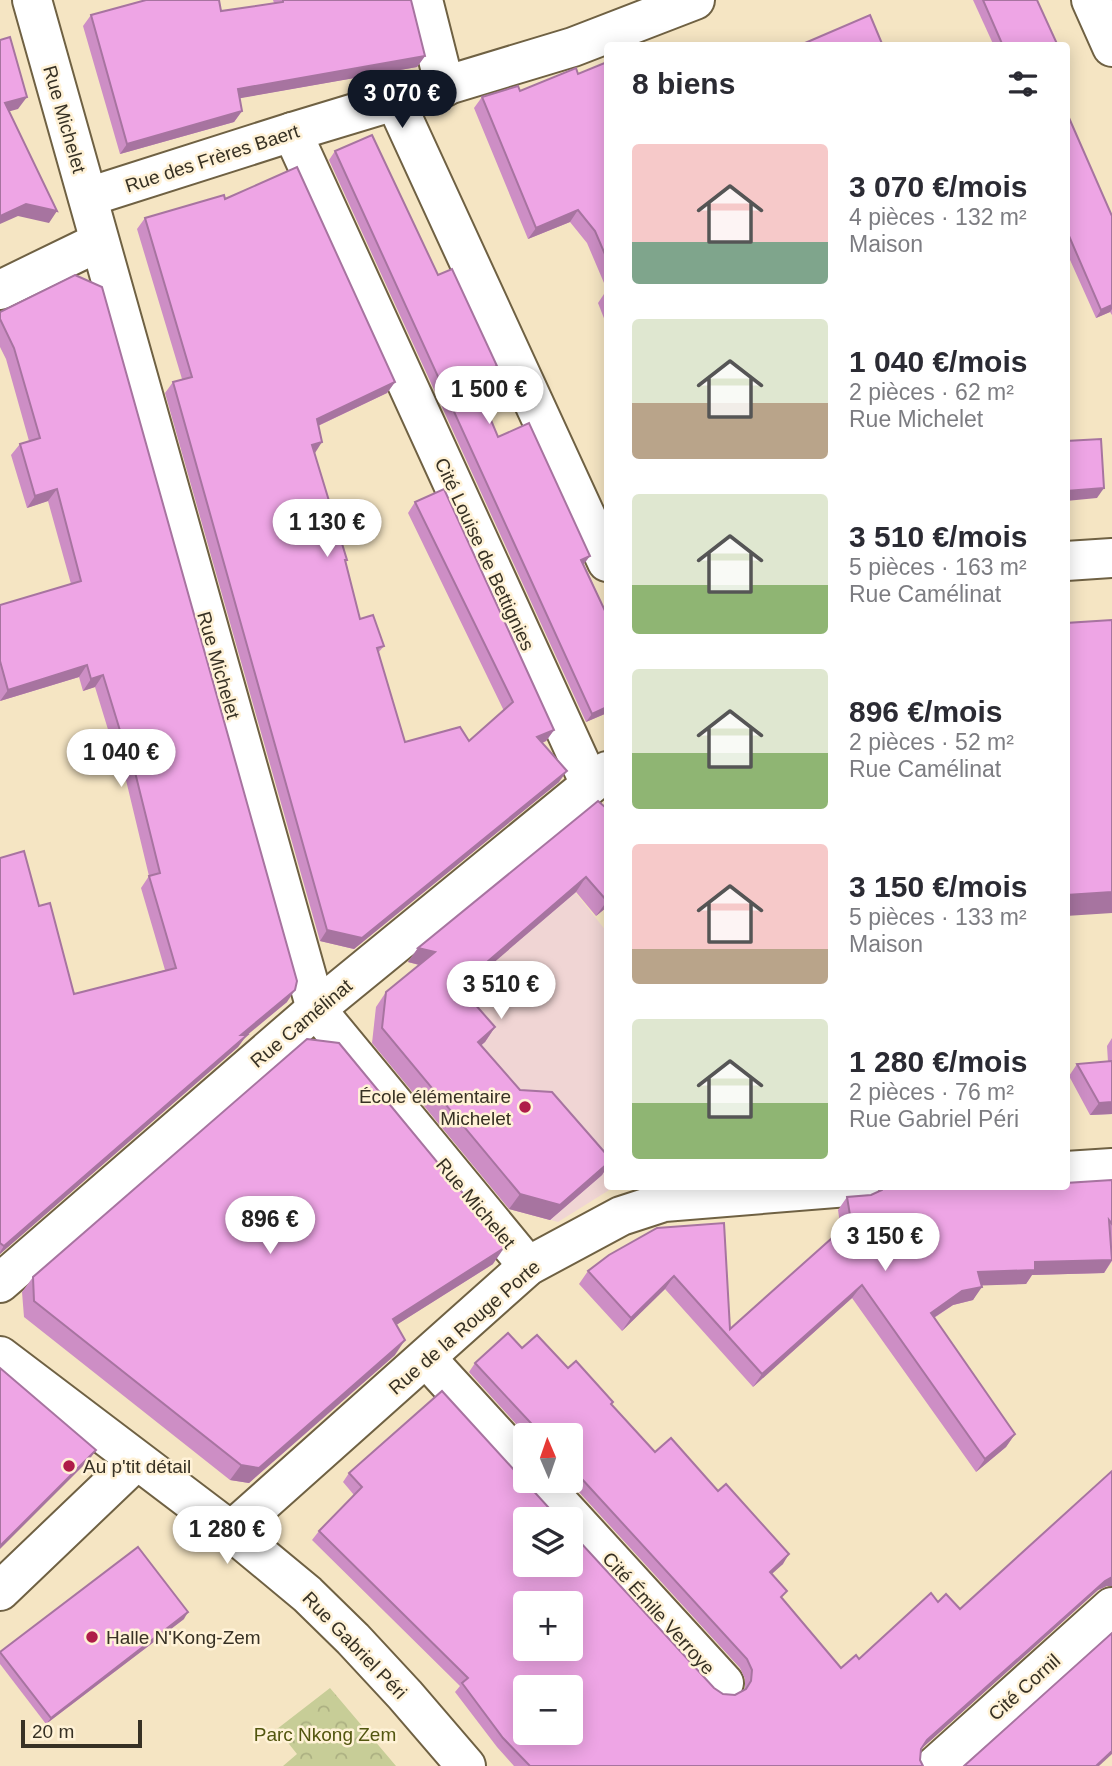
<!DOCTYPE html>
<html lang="fr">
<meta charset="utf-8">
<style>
body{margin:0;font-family:Arial,sans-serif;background:#f7f7f7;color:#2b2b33;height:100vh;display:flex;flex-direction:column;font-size:26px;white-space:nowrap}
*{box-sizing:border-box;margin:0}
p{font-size:23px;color:#7c7c81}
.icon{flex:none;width:38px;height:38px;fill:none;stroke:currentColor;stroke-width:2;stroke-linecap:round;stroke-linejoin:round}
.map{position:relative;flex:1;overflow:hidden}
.details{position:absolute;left:604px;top:42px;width:466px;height:1148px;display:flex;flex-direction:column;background:#fff;border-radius:7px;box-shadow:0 4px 18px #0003}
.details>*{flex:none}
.needle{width:46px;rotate:358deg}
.buttons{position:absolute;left:513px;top:1423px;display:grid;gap:14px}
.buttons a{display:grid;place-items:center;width:70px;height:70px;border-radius:7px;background:#fff;box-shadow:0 4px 18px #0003;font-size:35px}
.scale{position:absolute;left:21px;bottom:18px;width:121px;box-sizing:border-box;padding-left:7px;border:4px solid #373124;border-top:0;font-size:19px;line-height:24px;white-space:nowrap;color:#373124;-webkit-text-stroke:5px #fff2d7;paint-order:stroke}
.price{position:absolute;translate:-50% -60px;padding:0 16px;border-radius:24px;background:#fff;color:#222;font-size:23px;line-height:46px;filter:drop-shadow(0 2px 4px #0008)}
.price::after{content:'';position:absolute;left:50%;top:42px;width:21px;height:16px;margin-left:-10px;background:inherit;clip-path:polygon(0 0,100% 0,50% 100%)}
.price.active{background:#111827;color:#fff}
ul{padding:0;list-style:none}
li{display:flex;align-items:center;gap:21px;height:175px;padding:0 28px}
li span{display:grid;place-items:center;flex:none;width:196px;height:140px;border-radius:7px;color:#555}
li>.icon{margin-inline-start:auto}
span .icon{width:84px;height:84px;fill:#fffc;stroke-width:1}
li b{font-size:30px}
h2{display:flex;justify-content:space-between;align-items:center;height:84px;padding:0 28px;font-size:30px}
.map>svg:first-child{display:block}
</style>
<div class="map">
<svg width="1112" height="1766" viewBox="0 0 1112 1766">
<defs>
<pattern id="park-crowns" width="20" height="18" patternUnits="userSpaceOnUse" patternTransform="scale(1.75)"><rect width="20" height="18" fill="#c7cd97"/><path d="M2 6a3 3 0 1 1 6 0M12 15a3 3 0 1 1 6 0" fill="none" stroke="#acb082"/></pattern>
</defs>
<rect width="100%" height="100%" fill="#f5e5c3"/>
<path fill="#f0d5d4" d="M550 861 607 932V1186L614 1187 558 1222 536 1216 374 1027 376 1007Z"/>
<path fill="url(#park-crowns)" d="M330 1688 396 1766H283L297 1754 277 1729Z"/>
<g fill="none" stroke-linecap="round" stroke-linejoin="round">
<g stroke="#6f6143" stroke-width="42">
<g id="street">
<path d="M32 0 316 1009 528 1266"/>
<path d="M423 0 445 87"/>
<path d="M1091 0 1112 47"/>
<path d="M395 101 607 562"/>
<path d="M292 132 590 784"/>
<path d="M88 197 292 132 573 47 695 0"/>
<path d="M0 290 99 242"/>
<path d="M1066 561 1112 558"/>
<path d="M1066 1171 1112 1168"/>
<path d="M0 1283 316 1009 607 771"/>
<path d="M427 1359 525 1466"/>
<path d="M538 1480 724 1683"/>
<path d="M231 1531 528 1266 621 1216 664 1202 860 1186"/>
<path d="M0 1591 136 1461"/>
<path d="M935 1766 1112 1607"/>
</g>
</g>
<g stroke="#6f6143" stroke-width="42">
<path id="secondary" d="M0 1356 231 1531 307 1594 353 1639 405 1695 466 1766"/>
</g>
<use href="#street" stroke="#fff" stroke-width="38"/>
<use href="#secondary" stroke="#fff" stroke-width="38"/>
</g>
<g fill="#cd8ec5">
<path d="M273 0H411L425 56 417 67 239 98 242 111 234 122 120 154 83 26 91 15 221 11 274 3Z"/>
<path d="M973 0H1037L1058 46H994Z"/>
<path d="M607 62V290L587 243 570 222 528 239 474 108 482 97 520 91 578 74Z"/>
<path d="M1066 111 1112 216V315L1110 312 1096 318 1066 251Z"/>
<path d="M335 151 438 275 491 375 475 382 498 437 584 564 607 615V713L586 722 329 160Z"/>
<path d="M225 199 395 382 387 393 318 426 314 453 347 560 346 562 360 619 384 646 378 653 405 742 469 741 504 711 408 513 415 502 554 730 546 741 542 743 559 782 354 949 320 941 165 393 173 382 182 379 137 229 145 218Z"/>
<path d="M606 291H607V326L598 303Z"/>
<path d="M0 312 287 1002 246 1035 238 1047 0 1254V858L39 906 74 994 165 970 141 888 149 876 125 776 121 772 95 687 83 691 79 677 0 701V605L71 584 48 501 27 508 11 455 20 444 29 441 6 359 0 347Z"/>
<path d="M606 808 607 907 596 916 576 892 462 989 495 1027 485 1042 481 1045 520 1090 607 1155V1167L602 1175 550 1220 509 1209 372 1043 376 1007 386 992 419 965 408 962 418 948Z"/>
<path d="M1112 1038V1114L1090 1115 1069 1076 1077 1064 1108 1062 1107 1046Z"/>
<path d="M1112 1180V1261L1104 1273 1032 1275 1026 1284 981 1285 973 1300 953 1305 934 1318 1015 1434 1006 1447 976 1472 852 1298 753 1387 665 1289 622 1331 579 1284 588 1271 657 1228 730 1329 841 1230 838 1210 847 1197 871 1195 881 1191V1186H994V1188Z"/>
<path d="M493 1264 396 1325 395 1355 249 1483 230 1480 24 1317 22 1292 33 1277Z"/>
<path d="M522 1348 568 1368 613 1402 611 1404 655 1452 783 1564 771 1574 782 1598 841 1668 859 1659 938 1602 960 1609 1107 1586 1098 1590 921 1749 920 1760 923 1766H514L497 1747 455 1692 460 1686 312 1540 319 1531 354 1495 343 1482 349 1473 528 1485 714 1688 723 1694 735 1695 745 1690V1679L740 1668 568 1480H570V1435H526L469 1372 475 1363Z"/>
<path d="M184 1619 46 1724 0 1664V1652Z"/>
</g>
<g fill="#a774a0">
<path d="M425 56 417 67 230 100 238 89Z"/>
<path d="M27 97 18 109 0 114 5 103Z"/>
<path d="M242 111 234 122 120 154 127 144Z"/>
<path d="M26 204 57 211 49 223 18 216 0 224V216Z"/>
<path d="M578 210 570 222 528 239 536 228Z"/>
<path d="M1112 305V309L1110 312 1096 318 1101 310Z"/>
<path d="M497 366 491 375 467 386 473 377Z"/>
<path d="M395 382 387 393 309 430 317 419Z"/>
<path d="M322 442 315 453 312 445Z"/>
<path d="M1104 488 1097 498 1066 501V491Z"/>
<path d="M57 489 48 501 27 508 35 496Z"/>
<path d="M590 556 584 564 575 568 581 560Z"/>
<path d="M87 665 79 677 0 701 8 690Z"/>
<path d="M103 675 95 687 83 691 91 679Z"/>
<path d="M607 707V713L586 722 592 714Z"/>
<path d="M554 730 546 741 530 748 537 737Z"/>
<path d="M567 771 559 782 354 949 320 941 327 930Z"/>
<path d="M586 877 576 892 449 1001 459 986Z"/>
<path d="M1112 892V913L1066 916V895Z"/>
<path d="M607 901V907L596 916Z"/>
<path d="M418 948 435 952 424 966 408 962Z"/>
<path d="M295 990 287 1002 233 1047 241 1035Z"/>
<path d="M495 1027 485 1042 468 1057 478 1042Z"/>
<path d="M247 1035 238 1047 0 1254V1252L4 1246Z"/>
<path d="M1112 1102V1114L1090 1115 1099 1103Z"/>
<path d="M607 1164V1167L602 1175 550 1220 509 1209 520 1194Z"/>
<path d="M504 1248 493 1264 382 1334 393 1319Z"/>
<path d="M1112 1260 1104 1273 1032 1275 1026 1284 968 1286 978 1272 1035 1262Z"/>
<path d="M674 1276 665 1289 622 1331 631 1318Z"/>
<path d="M862 1285 852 1298 753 1387 762 1374Z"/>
<path d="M982 1287 973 1300 953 1305 921 1326 931 1313 962 1291Z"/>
<path d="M405 1340 395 1355 249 1483 230 1480 241 1465Z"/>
<path d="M1015 1434 1006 1447 976 1472 985 1459Z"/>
<path d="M96 1450 89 1460 0 1549V1546Z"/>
<path d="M789 1554 783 1564 763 1582 770 1572Z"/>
<path d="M1112 1577V1586H1107L1098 1590 920 1750 927 1740 1105 1581Z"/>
<path d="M188 1612 184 1619 46 1724 51 1718Z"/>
<path d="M1112 1751V1754L1099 1766H1096Z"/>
</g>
<g fill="#eea5e5" stroke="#a774a0" stroke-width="2" fill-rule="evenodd">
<path d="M146 0H219L221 11 283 2V0H411L425 56 238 89 242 111 127 144 91 15Z"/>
<path d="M983 0H1037L1058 46H1003Z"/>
<path d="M870 15 883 46H798Z"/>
<path d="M10 37 27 97 5 103 57 211 26 204 0 216V40Z"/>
<path d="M607 62V259L595 231 578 210 536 228 482 97 518 86 520 91 576 68 578 74Z"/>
<path d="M1066 111 1112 216V305L1101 310 1066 229Z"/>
<path d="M372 135 438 275 452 269 497 366 473 377 498 437 529 423 590 556 581 560 607 615V707L592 714 335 151Z"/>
<path d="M297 167 395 382 317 419 322 442 312 445 347 560H345L360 619 373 615 384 646 377 648 405 742 460 727 469 741 513 702 415 502 444 489 554 730 537 737 567 771 362 938 327 930 173 382 192 377 145 218 224 195 225 199Z"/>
<path d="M75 275 102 287 297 981 295 990 241 1035H247L4 1246 0 1243V858L24 851 39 906 50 903 74 994 176 968 149 876 160 873 133 764 129 760 103 675 91 679 87 665 8 690 0 661V605L81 581 57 489 35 496 20 444 40 438 14 348 0 319V312Z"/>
<path d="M1101 439 1104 488 1066 491V441Z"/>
<path d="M1112 620V892L1066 895V623Z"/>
<path d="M598 801 606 808 607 807V901L586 877 459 986 495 1027 478 1042 520 1090 552 1092 607 1155V1164L560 1205 520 1194 382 1028 386 992 435 952 418 948Z"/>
<path d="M307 1039 339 1043 504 1243V1248L393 1319 405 1340 259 1468 241 1465 34 1301 33 1277Z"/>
<path d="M1112 1061V1102L1099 1103 1077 1064Z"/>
<path d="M1112 1180V1224L1109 1220 1112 1260 1035 1262V1270L978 1272 982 1287 962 1291 931 1313 1015 1434 985 1459 862 1285 762 1374 674 1276 631 1318 588 1271 609 1255 657 1228 724 1223 730 1329 851 1221 847 1197 871 1195 882 1190 885 1186H994V1188L1066 1186V1183Z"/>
<path d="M508 1333 522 1348 537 1335 568 1368 576 1361 613 1402 611 1404 655 1452 671 1438 718 1491 726 1484 789 1554 770 1572 787 1591 781 1597 841 1668 856 1655 859 1659 931 1593 938 1602 946 1594 960 1609 1112 1471V1577L1105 1581 927 1740 921 1749 920 1760 923 1766H530L503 1738 462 1683 468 1678 319 1531 362 1487 349 1473 442 1391 515 1471 524 1477 528 1485 559 1519H525V1564H570V1531L714 1688 723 1694 735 1695 746 1689 751 1681 752 1670 747 1659 570 1466V1435H542L475 1363ZM525 1603H570V1648H525ZM525 1687H570V1732H525Z"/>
<path d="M0 1368 96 1450 0 1546Z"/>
<path d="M138 1547 188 1612 51 1718 0 1652Z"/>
<path d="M1112 1633V1751L1096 1766H964Z"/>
</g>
<g fill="#af1c48" stroke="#fff2d7" stroke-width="2.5">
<circle cx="525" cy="1107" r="7"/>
<circle cx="69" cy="1466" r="7"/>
<circle cx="92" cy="1637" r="7"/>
</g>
<g text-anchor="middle" stroke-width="5" stroke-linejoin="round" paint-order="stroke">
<g font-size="19" fill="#373124" stroke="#fff2d7">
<text transform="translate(65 119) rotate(74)" y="7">Rue Michelet</text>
<text transform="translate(212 158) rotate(-18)" y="7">Rue des Frères Baert</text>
<text transform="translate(485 554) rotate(65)" y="7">Cité Louise de Bettignies</text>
<text transform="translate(219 665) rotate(74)" y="7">Rue Michelet</text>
<text transform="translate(301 1023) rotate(-40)" y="7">Rue Camélinat</text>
<text transform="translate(476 1203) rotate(50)" y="7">Rue Michelet</text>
<text transform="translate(464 1327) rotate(-41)" y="7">Rue de la Rouge Porte</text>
<text transform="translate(659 1613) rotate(48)" y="7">Cité Émile Verroye</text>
<text transform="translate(355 1645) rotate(46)" y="7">Rue Gabriel Péri</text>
<text transform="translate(1024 1687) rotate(-42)" y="7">Cité Cornil</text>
</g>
<g font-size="19" fill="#373124" stroke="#fff2d7" text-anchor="start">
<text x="511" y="1103" text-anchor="end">École élémentaire<tspan x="511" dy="22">Michelet</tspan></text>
<text x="83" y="1473">Au p'tit détail</text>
<text x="106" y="1644">Halle N'Kong-Zem</text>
</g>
<g font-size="19" fill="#52560f" stroke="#fff2d7">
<text x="325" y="1741">Parc Nkong Zem</text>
</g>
</g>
</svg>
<div class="buttons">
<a><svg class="needle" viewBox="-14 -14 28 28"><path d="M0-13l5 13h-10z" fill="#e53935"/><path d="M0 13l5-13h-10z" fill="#7c7c81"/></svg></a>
<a><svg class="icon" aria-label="layers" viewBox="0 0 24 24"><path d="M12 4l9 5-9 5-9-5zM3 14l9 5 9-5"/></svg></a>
<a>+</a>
<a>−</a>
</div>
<div class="scale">20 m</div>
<b class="price active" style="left:402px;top:130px">3 070 €</b>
<b class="price" style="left:489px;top:426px">1 500 €</b>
<b class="price" style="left:327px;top:559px">1 130 €</b>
<b class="price" style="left:121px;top:789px">1 040 €</b>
<b class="price" style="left:501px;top:1021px">3 510 €</b>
<b class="price" style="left:270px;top:1256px">896 €</b>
<b class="price" style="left:885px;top:1273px">3 150 €</b>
<b class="price" style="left:227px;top:1566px">1 280 €</b>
<section class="details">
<h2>8 biens<svg class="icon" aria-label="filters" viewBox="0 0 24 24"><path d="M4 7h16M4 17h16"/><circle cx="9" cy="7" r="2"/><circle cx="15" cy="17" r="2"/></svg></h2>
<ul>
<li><span style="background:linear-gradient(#f6c9c9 70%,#7fa58c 0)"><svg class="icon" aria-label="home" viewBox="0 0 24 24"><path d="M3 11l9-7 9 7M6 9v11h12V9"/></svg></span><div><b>3 070 €/mois</b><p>4 pièces · 132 m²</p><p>Maison</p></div></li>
<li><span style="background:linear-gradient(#dfe7d0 60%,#b9a48a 0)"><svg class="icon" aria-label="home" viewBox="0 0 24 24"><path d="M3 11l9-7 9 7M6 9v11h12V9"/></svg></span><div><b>1 040 €/mois</b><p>2 pièces · 62 m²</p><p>Rue Michelet</p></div></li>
<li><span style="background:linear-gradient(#dfe7d0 65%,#8fb573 0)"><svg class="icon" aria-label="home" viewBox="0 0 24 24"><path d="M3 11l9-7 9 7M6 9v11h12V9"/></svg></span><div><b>3 510 €/mois</b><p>5 pièces · 163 m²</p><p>Rue Camélinat</p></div></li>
<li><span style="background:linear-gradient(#dfe7d0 60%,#8fb573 0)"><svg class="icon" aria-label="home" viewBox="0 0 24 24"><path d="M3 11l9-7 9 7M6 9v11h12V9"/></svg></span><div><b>896 €/mois</b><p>2 pièces · 52 m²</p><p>Rue Camélinat</p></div></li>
<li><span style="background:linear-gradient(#f6c9c9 75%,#b9a48a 0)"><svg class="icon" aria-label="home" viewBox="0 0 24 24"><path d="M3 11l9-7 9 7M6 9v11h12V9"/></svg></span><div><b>3 150 €/mois</b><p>5 pièces · 133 m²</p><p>Maison</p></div></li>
<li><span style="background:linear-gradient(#dfe7d0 60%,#8fb573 0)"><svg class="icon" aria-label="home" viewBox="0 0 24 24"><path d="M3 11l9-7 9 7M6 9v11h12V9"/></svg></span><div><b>1 280 €/mois</b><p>2 pièces · 76 m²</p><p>Rue Gabriel Péri</p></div></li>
</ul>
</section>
</div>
